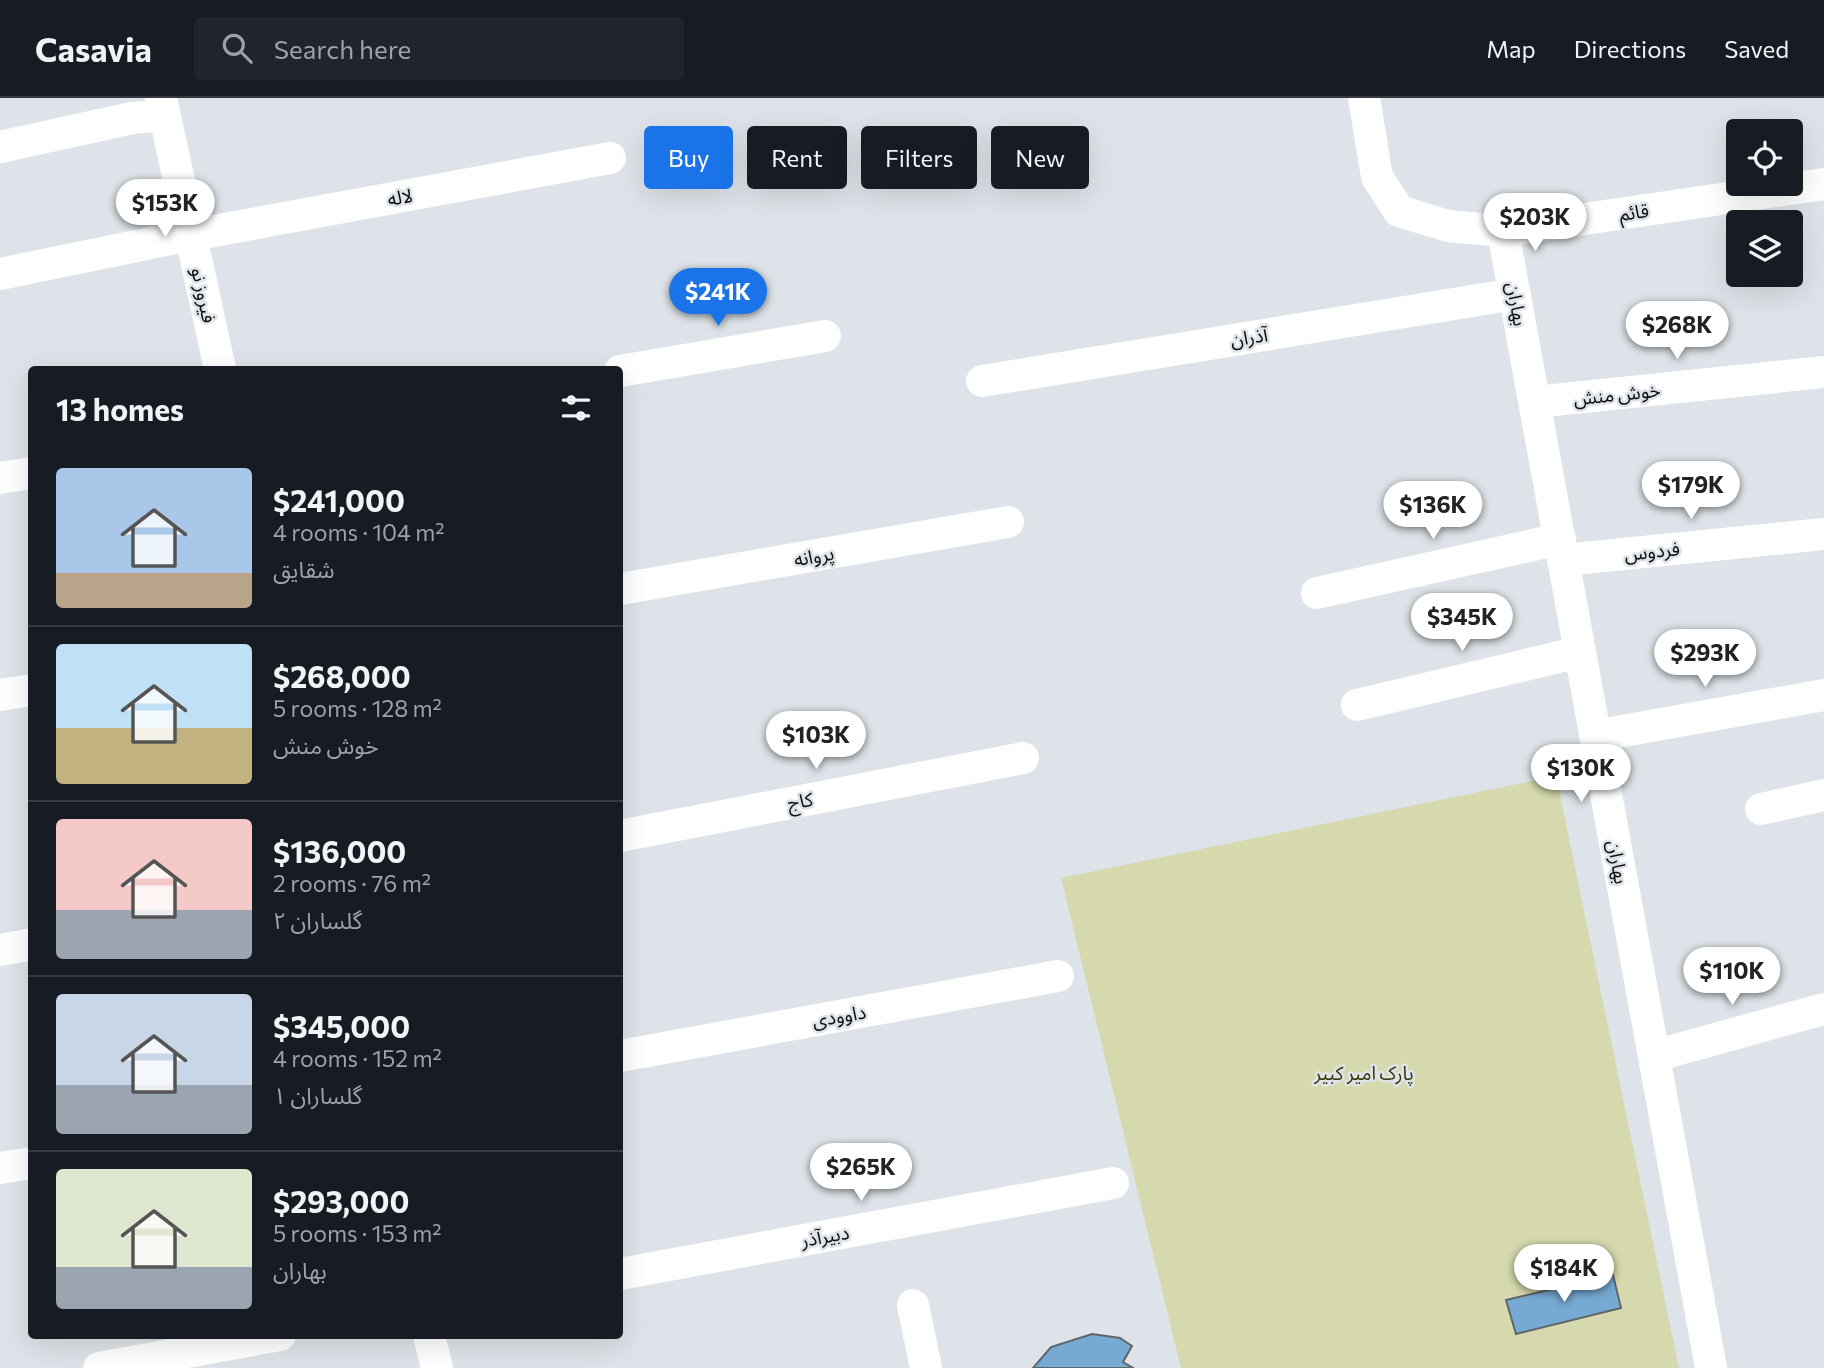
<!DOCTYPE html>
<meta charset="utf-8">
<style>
body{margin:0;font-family:Commissioner,"Noto Sans Arabic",sans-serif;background:#20242c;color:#f1f3f6;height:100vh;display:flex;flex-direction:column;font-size:26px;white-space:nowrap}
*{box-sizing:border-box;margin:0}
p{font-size:23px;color:#9ea1a6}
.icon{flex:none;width:38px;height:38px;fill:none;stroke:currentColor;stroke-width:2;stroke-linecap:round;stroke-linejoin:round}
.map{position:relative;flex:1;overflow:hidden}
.side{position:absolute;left:28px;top:268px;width:595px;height:973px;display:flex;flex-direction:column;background:#171b24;border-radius:7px;box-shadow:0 7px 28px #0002}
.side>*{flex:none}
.guide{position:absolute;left:644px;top:28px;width:665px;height:63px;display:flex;gap:14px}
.tools{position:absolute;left:1726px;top:21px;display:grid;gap:14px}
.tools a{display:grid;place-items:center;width:77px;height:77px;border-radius:7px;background:#171b24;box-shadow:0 7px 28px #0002;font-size:35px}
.price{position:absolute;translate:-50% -60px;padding:0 16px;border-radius:24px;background:#fff;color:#222;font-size:23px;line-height:46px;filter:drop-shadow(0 2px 4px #0008)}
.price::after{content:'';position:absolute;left:50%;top:42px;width:21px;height:16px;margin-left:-10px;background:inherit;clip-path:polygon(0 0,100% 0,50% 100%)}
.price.current{background:#1a73e8;color:#fff}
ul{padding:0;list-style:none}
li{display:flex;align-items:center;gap:21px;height:175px;padding:0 28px}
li+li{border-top:2px solid #363941}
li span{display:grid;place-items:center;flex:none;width:196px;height:140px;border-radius:7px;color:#555}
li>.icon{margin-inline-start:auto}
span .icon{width:84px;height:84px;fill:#fffc;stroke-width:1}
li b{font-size:30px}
h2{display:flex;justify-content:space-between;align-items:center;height:84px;padding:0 28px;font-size:30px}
.pill{padding:0 24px;border-radius:7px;background:#171b24;box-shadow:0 7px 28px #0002;font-size:24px;line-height:63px}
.pill.current{background:#1a73e8;color:#fff}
header{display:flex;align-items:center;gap:42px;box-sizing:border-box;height:98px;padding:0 35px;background:#171b24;border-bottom:2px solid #363941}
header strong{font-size:33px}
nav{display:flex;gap:38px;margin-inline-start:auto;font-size:24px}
.search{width:490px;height:63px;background:#20242c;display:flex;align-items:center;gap:18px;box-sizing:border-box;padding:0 24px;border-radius:7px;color:#9ea1a6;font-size:26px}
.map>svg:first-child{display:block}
</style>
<header>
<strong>Casavia</strong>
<div class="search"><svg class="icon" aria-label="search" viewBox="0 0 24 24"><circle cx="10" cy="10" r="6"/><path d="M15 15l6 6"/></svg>Search here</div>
<nav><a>Map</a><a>Directions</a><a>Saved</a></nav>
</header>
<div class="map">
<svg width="1824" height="1270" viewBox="0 0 1824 1270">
<rect width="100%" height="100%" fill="#dde3e8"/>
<path fill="#d5d9ad" d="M1556 678 1679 1270H1181L1061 780Z"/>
<g fill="#77aad2" stroke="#60656a" stroke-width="2">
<path d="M1613 1177 1621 1210 1516 1236 1506 1202Z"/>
<path d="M1092 1236 1120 1240 1132 1248 1123 1264 1133 1270H1033L1051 1249Z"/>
</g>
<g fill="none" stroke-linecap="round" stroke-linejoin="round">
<g stroke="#fff" stroke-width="32">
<path d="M161 0 220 271"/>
<path d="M1364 0 1377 79 1399 113 1448 128 1503 133 1824 86"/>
<path d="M0 49 132 20 164 17"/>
<path d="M1503 133 1711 1270"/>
<path d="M0 176 165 142 610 60"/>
<path d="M620 273 825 238"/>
<path d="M982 283 1515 196"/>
<path d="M1535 304 1824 274"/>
<path d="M0 380 32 375"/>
<path d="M1563 462 1824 436"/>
<path d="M620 491 1008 424"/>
<path d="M1317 495 1560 441"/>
<path d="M0 597 32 592"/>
<path d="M1357 607 1580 554"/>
<path d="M1595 638 1824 597"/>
<path d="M1761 711 1824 697"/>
<path d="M620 738 1023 660"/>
<path d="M0 852 32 846"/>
<path d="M620 958 1058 878"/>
<path d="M1654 958 1824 911"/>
<path d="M0 1070 32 1065"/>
<path d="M620 1176 1113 1085"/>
<path d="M913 1207 926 1270"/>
<path d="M429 1237 437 1270"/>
<path d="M99 1270 280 1237"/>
</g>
</g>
<g text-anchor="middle" stroke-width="5" stroke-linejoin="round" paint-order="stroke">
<g font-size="19" fill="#0d0f11" stroke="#dde3e8">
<text transform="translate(400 99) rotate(-10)" y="7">لاله</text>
<text transform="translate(1634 114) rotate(-8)" y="7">قائم</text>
<text transform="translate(204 197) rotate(78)" y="7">فیروز نو</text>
<text transform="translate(1517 206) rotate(80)" y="7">بهاران</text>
<text transform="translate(1249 239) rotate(-9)" y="7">آذران</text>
<text transform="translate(1617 296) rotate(-6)" y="7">خوش منش</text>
<text transform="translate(1652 453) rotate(-6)" y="7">فردوس</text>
<text transform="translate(814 458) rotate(-10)" y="7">پروانه</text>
<text transform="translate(800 703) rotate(-11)" y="7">کاج</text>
<text transform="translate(1618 764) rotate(80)" y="7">بهاران</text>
<text transform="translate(839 918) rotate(-10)" y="7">داوودی</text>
<text transform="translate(825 1138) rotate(-10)" y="7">دبیرآذر</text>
</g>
<g font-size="19" fill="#343606" stroke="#dde3e8">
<text x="1364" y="982">پارک امیر کبیر</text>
</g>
</g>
</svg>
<div class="tools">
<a><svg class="icon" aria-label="locate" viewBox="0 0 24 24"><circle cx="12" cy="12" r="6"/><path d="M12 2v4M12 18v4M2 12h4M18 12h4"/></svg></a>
<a><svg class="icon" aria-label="layers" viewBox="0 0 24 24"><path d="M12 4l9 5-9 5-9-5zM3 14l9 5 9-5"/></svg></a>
</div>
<b class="price" style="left:165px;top:141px">$153K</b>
<b class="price" style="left:1535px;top:155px">$203K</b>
<b class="price current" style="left:718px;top:230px">$241K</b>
<b class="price" style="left:1677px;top:263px">$268K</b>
<b class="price" style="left:1691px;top:423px">$179K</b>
<b class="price" style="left:1433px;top:443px">$136K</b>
<b class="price" style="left:1462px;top:555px">$345K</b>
<b class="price" style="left:1705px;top:591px">$293K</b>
<b class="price" style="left:816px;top:673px">$103K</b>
<b class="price" style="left:1581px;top:706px">$130K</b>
<b class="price" style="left:1732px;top:909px">$110K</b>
<b class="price" style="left:861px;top:1105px">$265K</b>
<b class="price" style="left:1564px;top:1206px">$184K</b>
<div class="guide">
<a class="pill current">Buy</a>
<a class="pill">Rent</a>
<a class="pill">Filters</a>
<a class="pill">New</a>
</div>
<section class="side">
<h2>13 homes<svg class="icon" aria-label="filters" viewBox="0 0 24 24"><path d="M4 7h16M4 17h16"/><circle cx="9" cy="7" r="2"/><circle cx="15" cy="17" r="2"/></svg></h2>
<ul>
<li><span style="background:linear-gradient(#a9c7e8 75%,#b9a48a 0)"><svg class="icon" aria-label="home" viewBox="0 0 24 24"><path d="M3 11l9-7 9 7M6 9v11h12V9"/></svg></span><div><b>$241,000</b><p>4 rooms · 104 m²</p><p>شقایق</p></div></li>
<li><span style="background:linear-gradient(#bfe0f5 60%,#c2b280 0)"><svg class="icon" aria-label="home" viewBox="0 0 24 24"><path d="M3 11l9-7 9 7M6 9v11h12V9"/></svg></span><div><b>$268,000</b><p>5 rooms · 128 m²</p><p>خوش منش</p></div></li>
<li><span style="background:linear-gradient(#f6c9c9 65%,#9aa5b1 0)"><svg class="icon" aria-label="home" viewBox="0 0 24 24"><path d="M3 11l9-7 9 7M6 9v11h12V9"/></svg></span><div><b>$136,000</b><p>2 rooms · 76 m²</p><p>گلساران ۲</p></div></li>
<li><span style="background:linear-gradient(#c9d6e8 65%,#9aa5b1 0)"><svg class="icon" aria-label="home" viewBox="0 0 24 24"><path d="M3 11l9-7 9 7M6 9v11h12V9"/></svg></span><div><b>$345,000</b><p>4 rooms · 152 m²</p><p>گلساران ۱</p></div></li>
<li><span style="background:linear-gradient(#dfe7d0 70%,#9aa5b1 0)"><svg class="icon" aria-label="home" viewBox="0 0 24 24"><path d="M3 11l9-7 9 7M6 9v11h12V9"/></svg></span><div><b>$293,000</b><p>5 rooms · 153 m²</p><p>بهاران</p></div></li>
</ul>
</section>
</div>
